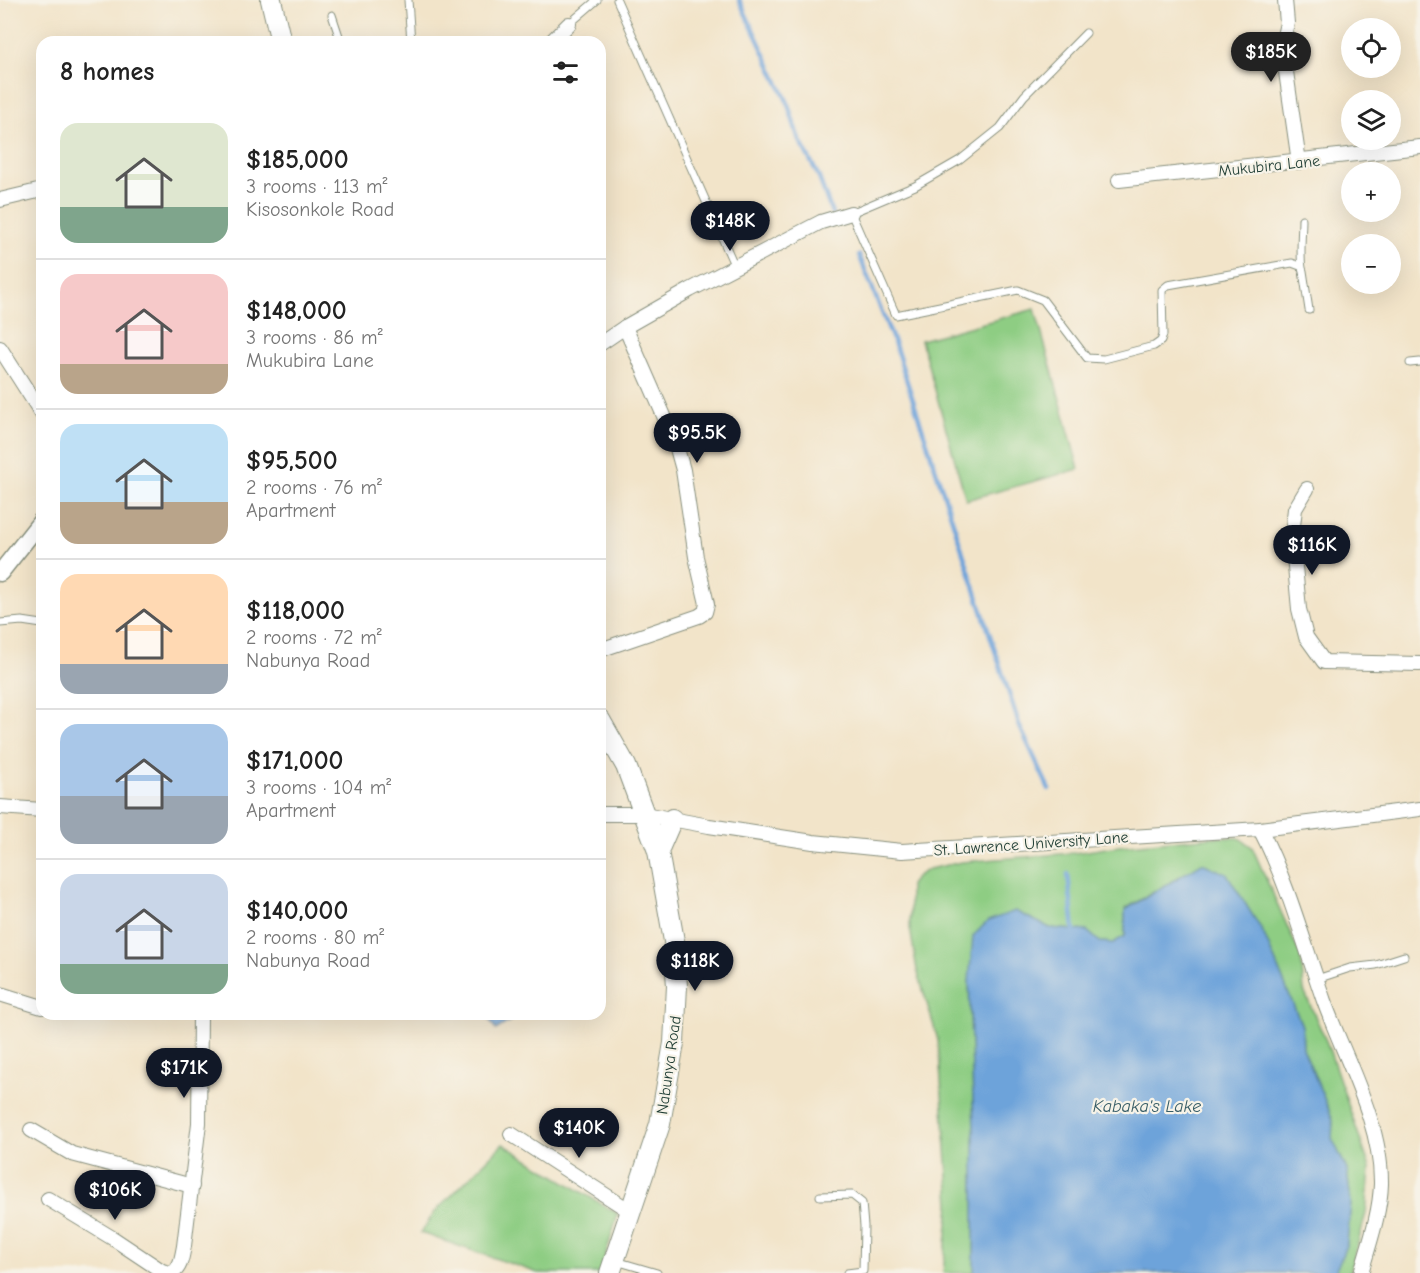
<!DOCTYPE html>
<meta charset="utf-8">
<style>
body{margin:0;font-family:"Comic Neue",sans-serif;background:#f2f2f2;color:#222;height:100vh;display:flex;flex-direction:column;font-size:22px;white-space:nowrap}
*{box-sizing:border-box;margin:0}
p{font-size:20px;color:#767676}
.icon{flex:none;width:33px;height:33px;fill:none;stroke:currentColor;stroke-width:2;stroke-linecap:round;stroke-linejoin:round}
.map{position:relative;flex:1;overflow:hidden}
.drawer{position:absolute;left:36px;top:36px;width:570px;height:984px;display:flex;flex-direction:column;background:#fff;border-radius:18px;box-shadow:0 6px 24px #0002}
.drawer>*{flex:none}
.fabs{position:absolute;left:1341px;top:18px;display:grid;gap:12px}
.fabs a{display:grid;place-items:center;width:60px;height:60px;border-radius:50%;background:#fff;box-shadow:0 6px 24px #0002;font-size:30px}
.price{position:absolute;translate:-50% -51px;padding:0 14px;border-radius:21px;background:#111827;color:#fff;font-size:20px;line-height:39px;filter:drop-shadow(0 2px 3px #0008)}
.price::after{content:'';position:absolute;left:50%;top:36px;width:18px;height:14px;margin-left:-9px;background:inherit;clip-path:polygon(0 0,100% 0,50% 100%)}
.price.on{background:#222;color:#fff}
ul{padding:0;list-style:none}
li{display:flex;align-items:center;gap:18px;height:150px;padding:0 24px}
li+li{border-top:2px solid #e0e0e0}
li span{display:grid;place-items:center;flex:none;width:168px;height:120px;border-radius:18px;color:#555}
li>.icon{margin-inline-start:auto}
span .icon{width:72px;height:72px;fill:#fffc;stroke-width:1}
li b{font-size:26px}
h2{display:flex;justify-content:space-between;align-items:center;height:72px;padding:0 24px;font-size:26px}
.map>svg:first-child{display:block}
</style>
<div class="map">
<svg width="1420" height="1273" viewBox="0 0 1420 1273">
<rect width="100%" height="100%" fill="#f7f3e8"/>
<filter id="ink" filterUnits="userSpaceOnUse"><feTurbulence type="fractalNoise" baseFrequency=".0167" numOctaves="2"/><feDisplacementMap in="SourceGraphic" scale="12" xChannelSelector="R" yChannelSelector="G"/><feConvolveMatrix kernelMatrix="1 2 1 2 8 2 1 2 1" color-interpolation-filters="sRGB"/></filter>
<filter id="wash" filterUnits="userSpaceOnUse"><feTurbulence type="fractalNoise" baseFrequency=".008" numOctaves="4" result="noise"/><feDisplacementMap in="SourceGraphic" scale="24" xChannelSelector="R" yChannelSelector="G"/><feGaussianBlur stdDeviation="1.35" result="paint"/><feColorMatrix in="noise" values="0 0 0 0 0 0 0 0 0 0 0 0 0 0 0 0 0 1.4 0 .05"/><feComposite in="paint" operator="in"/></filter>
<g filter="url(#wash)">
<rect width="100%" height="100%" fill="#f2e4c9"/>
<g fill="#8ecd83" stroke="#56855c" stroke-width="1.5">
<path d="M1035 309 1079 469 966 500 921 340Z"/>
<path d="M1212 837 1239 838 1252 847 1301 957 1304 991 1327 1043 1370 1168 1366 1213 1350 1273H1334L1347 1243 1351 1203 1347 1170 1332 1138 1333 1120 1303 1048 1302 1026 1263 932 1227 874 1202 863 1125 909V936L1113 943 1100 942 1087 931 1050 928 1015 911 969 981 974 1129V1273H943L950 1204 938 1040 917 970 910 928V885L917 876 929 869 961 862 1074 853 1119 846Z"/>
<path d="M503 1144 618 1214 600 1273H538L421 1233 434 1213Z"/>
</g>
<g fill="#6da3da" stroke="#467087" stroke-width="1.5">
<path d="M1202 863 1227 874 1263 932 1302 1026 1303 1048 1333 1120 1332 1138 1347 1170 1351 1203 1347 1243 1335 1273H974V1129L969 981 973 936 988 921 1015 911 1050 928 1087 931 1100 942 1113 943 1125 936V910Z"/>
<path d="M486 1014H520L496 1030Z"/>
</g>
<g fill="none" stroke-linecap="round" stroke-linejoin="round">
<g stroke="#6da3da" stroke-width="4.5">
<path d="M739 0 787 101 798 137 818 175 832 213"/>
<path d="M859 255 895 345 1020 727 1049 789"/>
<path d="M1068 874 1074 930"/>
</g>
</g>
</g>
<g filter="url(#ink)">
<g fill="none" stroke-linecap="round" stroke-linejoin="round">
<g stroke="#88907e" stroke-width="9">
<g id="service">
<path d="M408 0 411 42"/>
<path d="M617 0 735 267"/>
<path d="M332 15 341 42"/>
<path d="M569 24 597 0"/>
<path d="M1086 33 1024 96 1000 128 960 160 915 186 851 213 896 315 1018 290 1043 300 1087 358 1104 359 1154 346 1161 341 1163 335 1162 290 1168 285 1292 263 1300 266"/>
<path d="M1302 219C1302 231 1299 263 1303 271L1309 310"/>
<path d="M1410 363 1420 362"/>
<path d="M0 623 22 621 42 624"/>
<path d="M1317 979 1350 968 1376 965 1404 956"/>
<path d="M820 1196 852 1195 862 1203 864 1226 863 1271 847 1273"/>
<path d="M616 1261 657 1273"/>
</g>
</g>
<g stroke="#88907e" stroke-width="16">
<g id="minor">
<path d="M1285 0 1287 23 1282 44 1299 162"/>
<path d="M551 42 569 24"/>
<path d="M1119 180 1420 147"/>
<path d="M0 200 42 190"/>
<path d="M600 344 625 327 690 290 821 222 851 213"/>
<path d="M0 348 42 414"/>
<path d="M1307 489 1295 509 1292 534 1299 609 1306 637 1324 662 1420 664"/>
<path d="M600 650 699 616 705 612 707 604 696 557 683 470 675 441 625 327"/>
<path d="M0 807 42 810"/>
<path d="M600 814H644L709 826 813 842 902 851 1260 829 1420 809"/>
<path d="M1260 829C1288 883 1304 944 1324 1001 1344 1057 1382 1123 1381 1184 1380 1214 1369 1244 1361 1273"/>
<path d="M0 994 42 1007"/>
<path d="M31 1130 72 1154 192 1186"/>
<path d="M511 1134 630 1211"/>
<path d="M48 1199 114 1239 162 1271 171 1273"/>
<path d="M172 1273C181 1268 182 1256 184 1246L199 1123 200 1014"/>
</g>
</g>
<g stroke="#88907e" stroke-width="19">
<path id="tertiary" d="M0 573 42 520"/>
</g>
<g stroke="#88907e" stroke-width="22">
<g id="secondary">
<path d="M271 0 281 42"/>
<path d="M600 720 626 766 658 851 674 941 677 986 674 1043 660 1124 610 1273"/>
<path d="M658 851 672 819"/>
</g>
</g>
<use href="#service" stroke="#fff" stroke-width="7"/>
<use href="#minor" stroke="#fff" stroke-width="14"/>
<use href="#tertiary" stroke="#fff" stroke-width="16"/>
<use href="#secondary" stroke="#fff" stroke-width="20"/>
</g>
</g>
<g text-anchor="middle" stroke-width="4.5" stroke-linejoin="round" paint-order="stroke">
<g font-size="16" fill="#1f3d34" stroke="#f7f3e8">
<text transform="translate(1269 165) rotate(-6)" y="6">Mukubira Lane</text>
<text transform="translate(1031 843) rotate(-4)" y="6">St. Lawrence University Lane</text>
<text transform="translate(668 1065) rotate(-82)" y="6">Nabunya Road</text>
</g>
<g font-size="18" font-style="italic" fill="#365c66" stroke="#f7f3e8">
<text x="1147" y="1112">Kabaka's Lake</text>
</g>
</g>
</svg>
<div class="fabs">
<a><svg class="icon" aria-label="locate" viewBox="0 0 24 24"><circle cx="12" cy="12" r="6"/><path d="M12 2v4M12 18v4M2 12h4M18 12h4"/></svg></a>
<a><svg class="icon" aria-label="layers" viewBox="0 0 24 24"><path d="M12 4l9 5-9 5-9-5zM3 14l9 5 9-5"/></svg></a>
<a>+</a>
<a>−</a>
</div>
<b class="price on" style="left:1271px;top:83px">$185K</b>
<b class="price" style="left:730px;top:252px">$148K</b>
<b class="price" style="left:697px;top:464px">$95.5K</b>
<b class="price" style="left:1312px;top:576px">$116K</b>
<b class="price" style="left:695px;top:992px">$118K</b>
<b class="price" style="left:184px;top:1099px">$171K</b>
<b class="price" style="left:579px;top:1159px">$140K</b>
<b class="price" style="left:115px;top:1221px">$106K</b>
<section class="drawer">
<h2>8 homes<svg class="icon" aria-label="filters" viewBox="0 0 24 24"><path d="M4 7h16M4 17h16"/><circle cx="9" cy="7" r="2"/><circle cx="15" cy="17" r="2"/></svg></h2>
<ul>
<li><span style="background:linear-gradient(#dfe7d0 70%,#7fa58c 0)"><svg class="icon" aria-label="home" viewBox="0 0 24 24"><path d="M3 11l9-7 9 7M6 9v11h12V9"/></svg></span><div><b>$185,000</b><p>3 rooms · 113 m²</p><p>Kisosonkole Road</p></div></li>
<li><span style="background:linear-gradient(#f6c9c9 75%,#b9a48a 0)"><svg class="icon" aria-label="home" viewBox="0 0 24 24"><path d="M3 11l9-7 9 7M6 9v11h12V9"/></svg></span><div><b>$148,000</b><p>3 rooms · 86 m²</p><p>Mukubira Lane</p></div></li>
<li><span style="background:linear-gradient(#bfe0f5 65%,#b9a48a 0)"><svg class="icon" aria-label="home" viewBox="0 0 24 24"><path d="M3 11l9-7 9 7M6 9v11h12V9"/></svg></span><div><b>$95,500</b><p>2 rooms · 76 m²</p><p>Apartment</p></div></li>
<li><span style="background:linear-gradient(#ffd9b3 75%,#9aa5b1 0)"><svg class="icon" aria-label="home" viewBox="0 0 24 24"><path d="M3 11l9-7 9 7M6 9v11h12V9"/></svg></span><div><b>$118,000</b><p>2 rooms · 72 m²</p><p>Nabunya Road</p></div></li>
<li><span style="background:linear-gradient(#a9c7e8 60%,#9aa5b1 0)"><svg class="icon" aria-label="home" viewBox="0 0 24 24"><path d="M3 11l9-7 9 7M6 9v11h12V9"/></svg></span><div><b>$171,000</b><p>3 rooms · 104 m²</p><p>Apartment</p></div></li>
<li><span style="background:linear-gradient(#c9d6e8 75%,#7fa58c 0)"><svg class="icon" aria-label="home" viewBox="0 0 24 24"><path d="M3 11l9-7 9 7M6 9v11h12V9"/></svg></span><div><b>$140,000</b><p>2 rooms · 80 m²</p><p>Nabunya Road</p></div></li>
</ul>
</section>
</div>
